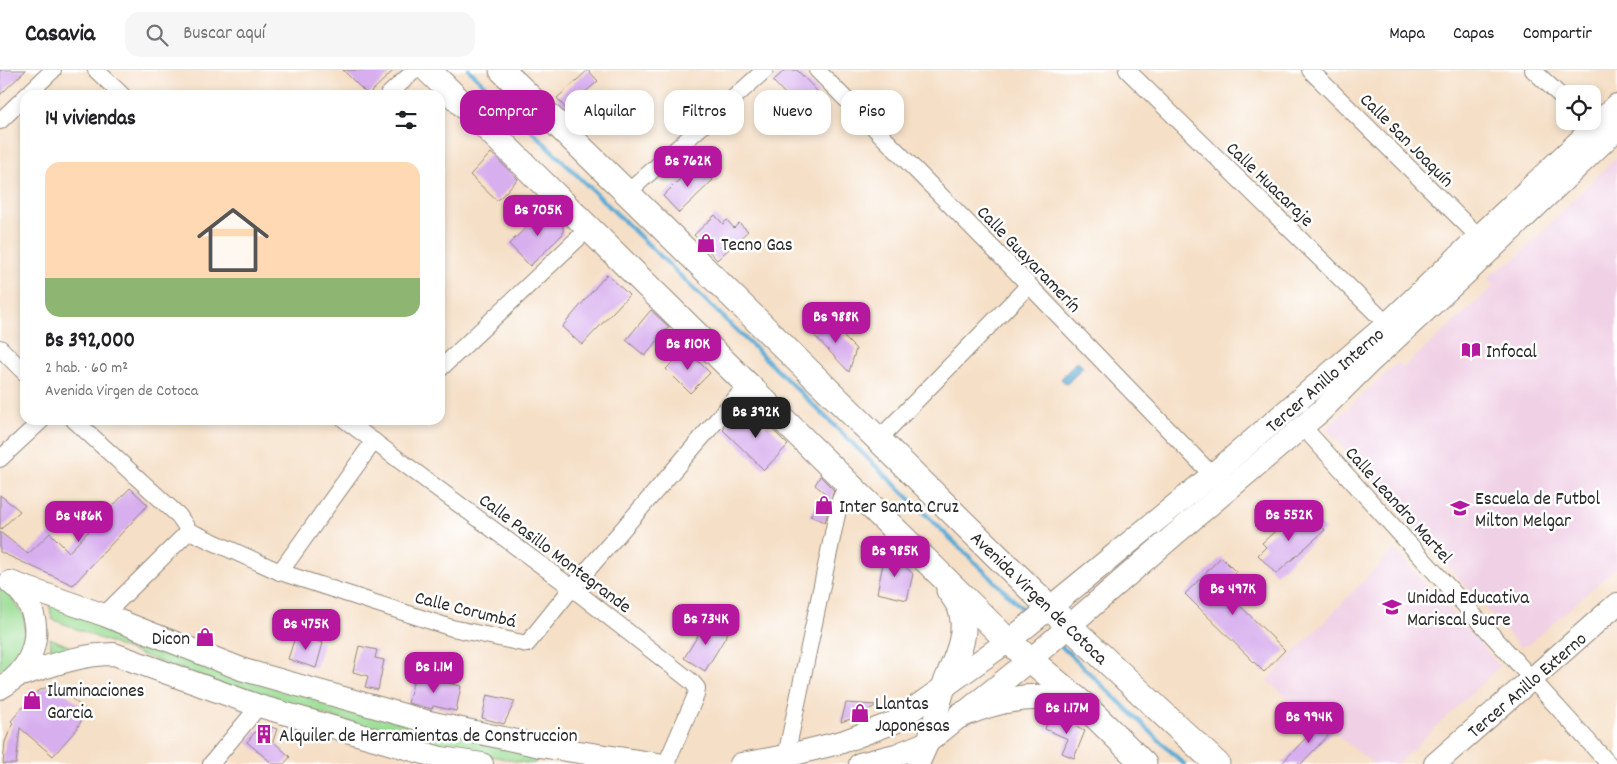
<!DOCTYPE html>
<html lang="es">
<meta charset="utf-8">
<style>
body{margin:0;font-family:Dekko,sans-serif;background:#f6f6f6;color:#202124;height:100vh;display:flex;flex-direction:column;font-size:19px;white-space:nowrap}
*{box-sizing:border-box;margin:0}
p{font-size:16px;color:#757577}
.icon{flex:none;width:28px;height:28px;fill:none;stroke:currentColor;stroke-width:2;stroke-linecap:round;stroke-linejoin:round}
.map{position:relative;flex:1;overflow:hidden}
.drawer{position:absolute;left:20px;top:20px;width:425px;height:335px;display:flex;flex-direction:column;background:#fff;border-radius:15px;box-shadow:0 2px 8px #0003}
.drawer>*{flex:none}
.top-card{position:absolute;left:460px;top:20px;width:475px;height:45px;display:flex;gap:10px}
.fabs{position:absolute;left:1556px;top:15px;display:grid;gap:10px}
.fabs a{display:grid;place-items:center;width:45px;height:45px;border-radius:10px;background:#fff;box-shadow:0 2px 8px #0003;font-size:25px}
.price{position:absolute;translate:-50% -42px;padding:0 11px;border-radius:10px;background:#b5179e;color:#fff;font-size:16px;line-height:32px;filter:drop-shadow(0 1px 2px #0008)}
.price::after{content:'';position:absolute;left:50%;top:30px;width:15px;height:11px;margin-left:-8px;background:inherit;clip-path:polygon(0 0,100% 0,50% 100%)}
.price.current{background:#222;color:#fff}
ul{padding:0;list-style:none}
li{display:grid;align-content:center;gap:10px;height:265px;padding:0 25px}
li span{display:grid;place-items:center;height:155px;border-radius:15px;color:#555}
li>.icon{margin-inline-start:auto}
span .icon{width:90px;height:90px;fill:#fffc;stroke-width:1}
li b{font-size:21px}
h2{display:flex;justify-content:space-between;align-items:center;height:60px;padding:0 25px;font-size:21px}
.tag{padding:0 18px;border-radius:15px;background:#fff;box-shadow:0 2px 8px #0003;font-size:18px;line-height:45px}
.tag.current{background:#b5179e;color:#fff}
header{display:flex;align-items:center;gap:30px;box-sizing:border-box;height:70px;padding:0 25px;background:#fff;border-bottom:1px solid #e0e0e0}
header strong{font-size:24px}
nav{display:flex;gap:28px;margin-inline-start:auto;font-size:18px}
.search{width:350px;height:45px;background:#f6f6f6;display:flex;align-items:center;gap:12px;box-sizing:border-box;padding:0 18px;border-radius:15px;color:#757577;font-size:19px}
.map>svg:first-child{display:block}
</style>
<header>
<strong>Casavia</strong>
<div class="search"><svg class="icon" aria-label="search" viewBox="0 0 24 24"><circle cx="10" cy="10" r="6"/><path d="M15 15l6 6"/></svg>Buscar aquí</div>
<nav><a>Mapa</a><a>Capas</a><a>Compartir</a></nav>
</header>
<div class="map">
<svg width="1617" height="694" viewBox="0 0 1617 694">
<rect width="100%" height="100%" fill="#fff"/>
<filter id="ink" filterUnits="userSpaceOnUse"><feTurbulence type="fractalNoise" baseFrequency=".02" numOctaves="2"/><feDisplacementMap in="SourceGraphic" scale="10" xChannelSelector="R" yChannelSelector="G"/><feConvolveMatrix kernelMatrix="1 2 1 2 8 2 1 2 1" color-interpolation-filters="sRGB"/></filter>
<filter id="wash" filterUnits="userSpaceOnUse"><feTurbulence type="fractalNoise" baseFrequency=".0096" numOctaves="4" result="noise"/><feDisplacementMap in="SourceGraphic" scale="20" xChannelSelector="R" yChannelSelector="G"/><feGaussianBlur stdDeviation="1.12" result="paint"/><feColorMatrix in="noise" values="0 0 0 0 0 0 0 0 0 0 0 0 0 0 0 0 0 1.4 0 .05"/><feComposite in="paint" operator="in"/></filter>
<g filter="url(#wash)">
<rect width="100%" height="100%" fill="#f5dfc6"/>
<g fill="#f0d0e5">
<path d="M1617 86V497L1529 574 1520 577 1326 358 1398 293 1403 298 1494 216 1487 208 1503 196 1511 193Z"/>
<path d="M1394 479 1500 596 1397 694H1374L1267 611Z"/>
</g>
<g fill="#9bdd94" stroke="#638460">
<path d="M0 516 3 517 25 546 24 582 0 607Z"/>
<path d="M49 533 537 685V689L535 693 530 694 428 673 251 625 126 579 52 549Z"/>
<path d="M50 568 75 579 47 588 51 576Z"/>
</g>
<path fill="#5babd5" stroke="#436b80" d="M1077 291 1083 297 1067 314 1061 309Z"/>
<g fill="none" stroke-linecap="round" stroke-linejoin="round">
<g stroke="#5babd5" stroke-width="4.5">
<path d="M469 0 1029 545"/>
<path d="M1058 573 1184 694"/>
</g>
</g>
<g id="blocks">
<g fill="#d7aeee">
<path d="M0 0H26L0 25Z"/>
<path d="M343 0H394L368 25Z"/>
<path d="M588 0 598 11 566 39 557 28Z"/>
<path d="M785 0H797L819 23 801 41 773 11Z"/>
<path d="M491 83 518 109 497 131 470 105Z"/>
<path d="M696 93 713 110 679 143 663 126Z"/>
<path d="M546 138 563 156V164L530 196 509 174Z"/>
<path d="M715 145 723 154 727 150 734 158 739 153 748 161 717 190 694 165Z"/>
<path d="M607 204 629 225 582 275 562 257Z"/>
<path d="M651 240 669 257 645 286 626 270Z"/>
<path d="M826 249 856 279 849 302 812 263Z"/>
<path d="M686 279 710 303 690 323 666 299Z"/>
<path d="M745 338 764 358 767 354 788 375 764 400 723 360Z"/>
<path d="M820 406 834 420 825 452 810 446 825 423 815 415Z"/>
<path d="M130 418 148 435 73 515 0 482V462L28 484 50 463 69 482Z"/>
<path d="M0 425 20 441 0 460Z"/>
<path d="M1309 443 1325 460 1276 504 1258 485 1266 477 1262 473 1286 451 1293 458Z"/>
<path d="M886 479 913 504 907 530 877 523Z"/>
<path d="M1221 487 1236 502 1221 517 1285 580 1264 602 1185 524Z"/>
<path d="M707 551 728 563 705 601 684 588Z"/>
<path d="M296 564 323 573 316 598 288 589Z"/>
<path d="M359 576 377 580 375 588 384 590 378 620 365 617 368 606 353 602Z"/>
<path d="M415 604 439 610 438 611 461 616 456 641 433 636 432 639 408 633Z"/>
<path d="M54 614 87 641 76 660 53 686 20 658 16 694H3L5 672 13 653 11 651 36 622Z"/>
<path d="M487 625 515 631 504 654 482 648Z"/>
<path d="M846 633 877 635 854 648 841 652Z"/>
<path d="M1050 646 1085 661 1074 688 1062 683 1068 669 1045 659Z"/>
<path d="M1323 650 1333 660 1301 694H1281Z"/>
<path d="M265 655 277 659 273 671 290 687 284 694H273L247 672 256 661Z"/>
</g>
</g>
</g>
<g filter="url(#ink)">
<use href="#blocks" fill-opacity="0" stroke="#908578" stroke-width="1"/>
<g fill="none" stroke-linecap="round" stroke-linejoin="round">
<g stroke="#908578" stroke-width="18">
<g id="street">
<path d="M96 0 122 25"/>
<path d="M817 0 1029 215 1212 405"/>
<path d="M1127 0 1387 254"/>
<path d="M1310 0 1478 166"/>
<path d="M1533 0 1565 30"/>
<path d="M27 25 53 0"/>
<path d="M388 25 415 0"/>
<path d="M0 51 25 27"/>
<path d="M627 123 765 0"/>
<path d="M0 278 25 303"/>
<path d="M440 299 589 158"/>
<path d="M74 350 179 446 189 461 280 502 452 558 527 574 572 518 748 314"/>
<path d="M345 350 572 518 692 612 697 618 696 625 666 694"/>
<path d="M1303 357 1609 694"/>
<path d="M878 370 1029 215"/>
<path d="M0 389 42 350"/>
<path d="M280 502 374 371"/>
<path d="M104 545 189 461"/>
<path d="M786 686 840 430 844 421 849 415"/>
<path d="M211 694 259 636"/>
</g>
</g>
<g stroke="#908578" stroke-width="24">
<g id="secondary">
<path d="M10 512 104 545 244 600 429 652 540 676 658 694"/>
<path d="M18 606C49 596 81 584 114 584L259 636 441 688 482 694"/>
<path d="M0 618C41 597 48 542 12 514"/>
<path d="M741 694 786 686 842 672 895 652 1015 566 1212 405 1387 254 1617 35"/>
<path d="M860 694 896 685 928 672 1031 589 1173 466 1321 341 1368 294 1474 196 1617 59"/>
<path d="M918 694 928 672 945 615"/>
<path d="M1435 694 1617 534"/>
</g>
</g>
<g stroke="#908578" stroke-width="27">
<g id="primary">
<path d="M428 0 1008 571 1084 635 1144 694"/>
<path d="M502 0 1050 538 1217 694"/>
<path d="M945 615C955 590 970 564 960 537 957 531 953 526 949 520"/>
<path d="M961 645C989 633 1021 625 1052 628 1062 629 1073 633 1083 635"/>
</g>
</g>
<use href="#street" stroke="#fff" stroke-width="16"/>
<use href="#secondary" stroke="#fff" stroke-width="22"/>
<use href="#primary" stroke="#fff" stroke-width="25"/>
</g>
</g>
<defs>
<g id="shop-bare" transform="scale(1.5)"><path d="M-5-2.5h2.3a2.7 3.5 0 0 1 5.4 0H5L5.5 6h-11ZM-1.5-2.5h3a1.5 2.3 0 0 0-3 0Z" fill="#b5179e" stroke="#fff" stroke-width="2.5" paint-order="stroke"/></g>
<g id="library-bare" transform="scale(1.5)"><path d="M-6-4Q-3-5.5-.7-3.5V5Q-3 3-6 4ZM6-4Q3-5.5 .7-3.5V5Q3 3 6 4Z" fill="#b5179e" stroke="#fff" stroke-width="2.5" paint-order="stroke"/></g>
<g id="school-bare" transform="scale(1.5)"><path d="M0-5L7-2L0 1L-7-2ZM-4 1L0 2.5L4 1V4Q0 6-4 4Z" fill="#b5179e" stroke="#fff" stroke-width="2.5" paint-order="stroke"/></g>
<g id="building-bare" transform="scale(1.5)"><path d="M-4-6H4V6H1V3H-1V6H-4ZM-2.5-4.3h1.7v1.8h-1.7ZM.8-4.3h1.7v1.8H.8ZM-2.5-1h1.7V.8h-1.7ZM.8-1h1.7V.8H.8Z" fill="#b5179e" stroke="#fff" stroke-width="2.5" paint-order="stroke"/></g>
</defs>
<g fill-rule="evenodd">
<use href="#shop-bare" x="706" y="173"/>
<use href="#library-bare" x="1471" y="280"/>
<use href="#shop-bare" x="824" y="435"/>
<use href="#school-bare" x="1460" y="438"/>
<use href="#school-bare" x="1392" y="537"/>
<use href="#shop-bare" x="205" y="567"/>
<use href="#shop-bare" x="32" y="630"/>
<use href="#shop-bare" x="860" y="643"/>
<use href="#building-bare" x="264" y="664"/>
</g>
<g text-anchor="middle" stroke-width="5" stroke-linejoin="round" paint-order="stroke">
<g font-size="19" fill="#2b2b2b" stroke="#fff">
<text transform="translate(1408 69) rotate(45)" y="7">Calle San Joaquín</text>
<text transform="translate(1271 113) rotate(44)" y="7">Calle Huacaraje</text>
<text transform="translate(1030 188) rotate(46)" y="7">Calle Guayaramerín</text>
<text transform="translate(1324 309) rotate(-41)" y="7">Tercer Anillo Interno</text>
<text transform="translate(1400 434) rotate(48)" y="7">Calle Leandro Martel</text>
<text transform="translate(556 482) rotate(37)" y="7">Calle Pasillo Montegrande</text>
<text transform="translate(1040 527) rotate(44)" y="7">Avenida Virgen de Cotoca</text>
<text transform="translate(466 538) rotate(14)" y="7">Calle Corumbá</text>
<text transform="translate(1526 614) rotate(-41)" y="7">Tercer Anillo Externo</text>
</g>
<g font-size="19" fill="#2b2b2b" stroke="#fff" text-anchor="start">
<text x="721" y="180">Tecno Gas</text>
<text x="1486" y="287">Infocal</text>
<text x="1475" y="434">Escuela de Futbol<tspan x="1475" dy="22">Milton Melgar</tspan></text>
<text x="839" y="442">Inter Santa Cruz</text>
<text x="1407" y="533">Unidad Educativa<tspan x="1407" dy="22">Mariscal Sucre</tspan></text>
<text x="190" y="574" text-anchor="end">Dicon</text>
<text x="47" y="626">Iluminaciones<tspan x="47" dy="22">Garcia</tspan></text>
<text x="875" y="639">Llantas<tspan x="875" dy="22">Japonesas</tspan></text>
<text x="279" y="671">Alquiler de Herramientas de Construccion</text>
</g>
</g>
</svg>
<div class="fabs">
<a><svg class="icon" aria-label="locate" viewBox="0 0 24 24"><circle cx="12" cy="12" r="6"/><path d="M12 2v4M12 18v4M2 12h4M18 12h4"/></svg></a>
</div>
<b class="price" style="left:688px;top:118px">Bs 762K</b>
<b class="price" style="left:538px;top:167px">Bs 705K</b>
<b class="price" style="left:836px;top:274px">Bs 988K</b>
<b class="price" style="left:688px;top:301px">Bs 810K</b>
<b class="price current" style="left:756px;top:369px">Bs 392K</b>
<b class="price" style="left:1289px;top:472px">Bs 552K</b>
<b class="price" style="left:79px;top:473px">Bs 486K</b>
<b class="price" style="left:895px;top:508px">Bs 985K</b>
<b class="price" style="left:1233px;top:546px">Bs 497K</b>
<b class="price" style="left:706px;top:576px">Bs 734K</b>
<b class="price" style="left:306px;top:581px">Bs 475K</b>
<b class="price" style="left:434px;top:624px">Bs 1.1M</b>
<b class="price" style="left:1067px;top:665px">Bs 1.17M</b>
<b class="price" style="left:1309px;top:674px">Bs 994K</b>
<div class="top-card">
<a class="tag current">Comprar</a>
<a class="tag">Alquilar</a>
<a class="tag">Filtros</a>
<a class="tag">Nuevo</a>
<a class="tag">Piso</a>
</div>
<section class="drawer">
<h2>14 viviendas<svg class="icon" aria-label="filters" viewBox="0 0 24 24"><path d="M4 7h16M4 17h16"/><circle cx="9" cy="7" r="2"/><circle cx="15" cy="17" r="2"/></svg></h2>
<ul>
<li><span style="background:linear-gradient(#ffd9b3 75%,#8fb573 0)"><svg class="icon" aria-label="home" viewBox="0 0 24 24"><path d="M3 11l9-7 9 7M6 9v11h12V9"/></svg></span><div><b>Bs 392,000</b><p>2 hab. · 60 m²</p><p>Avenida Virgen de Cotoca</p></div></li>
</ul>
</section>
</div>
